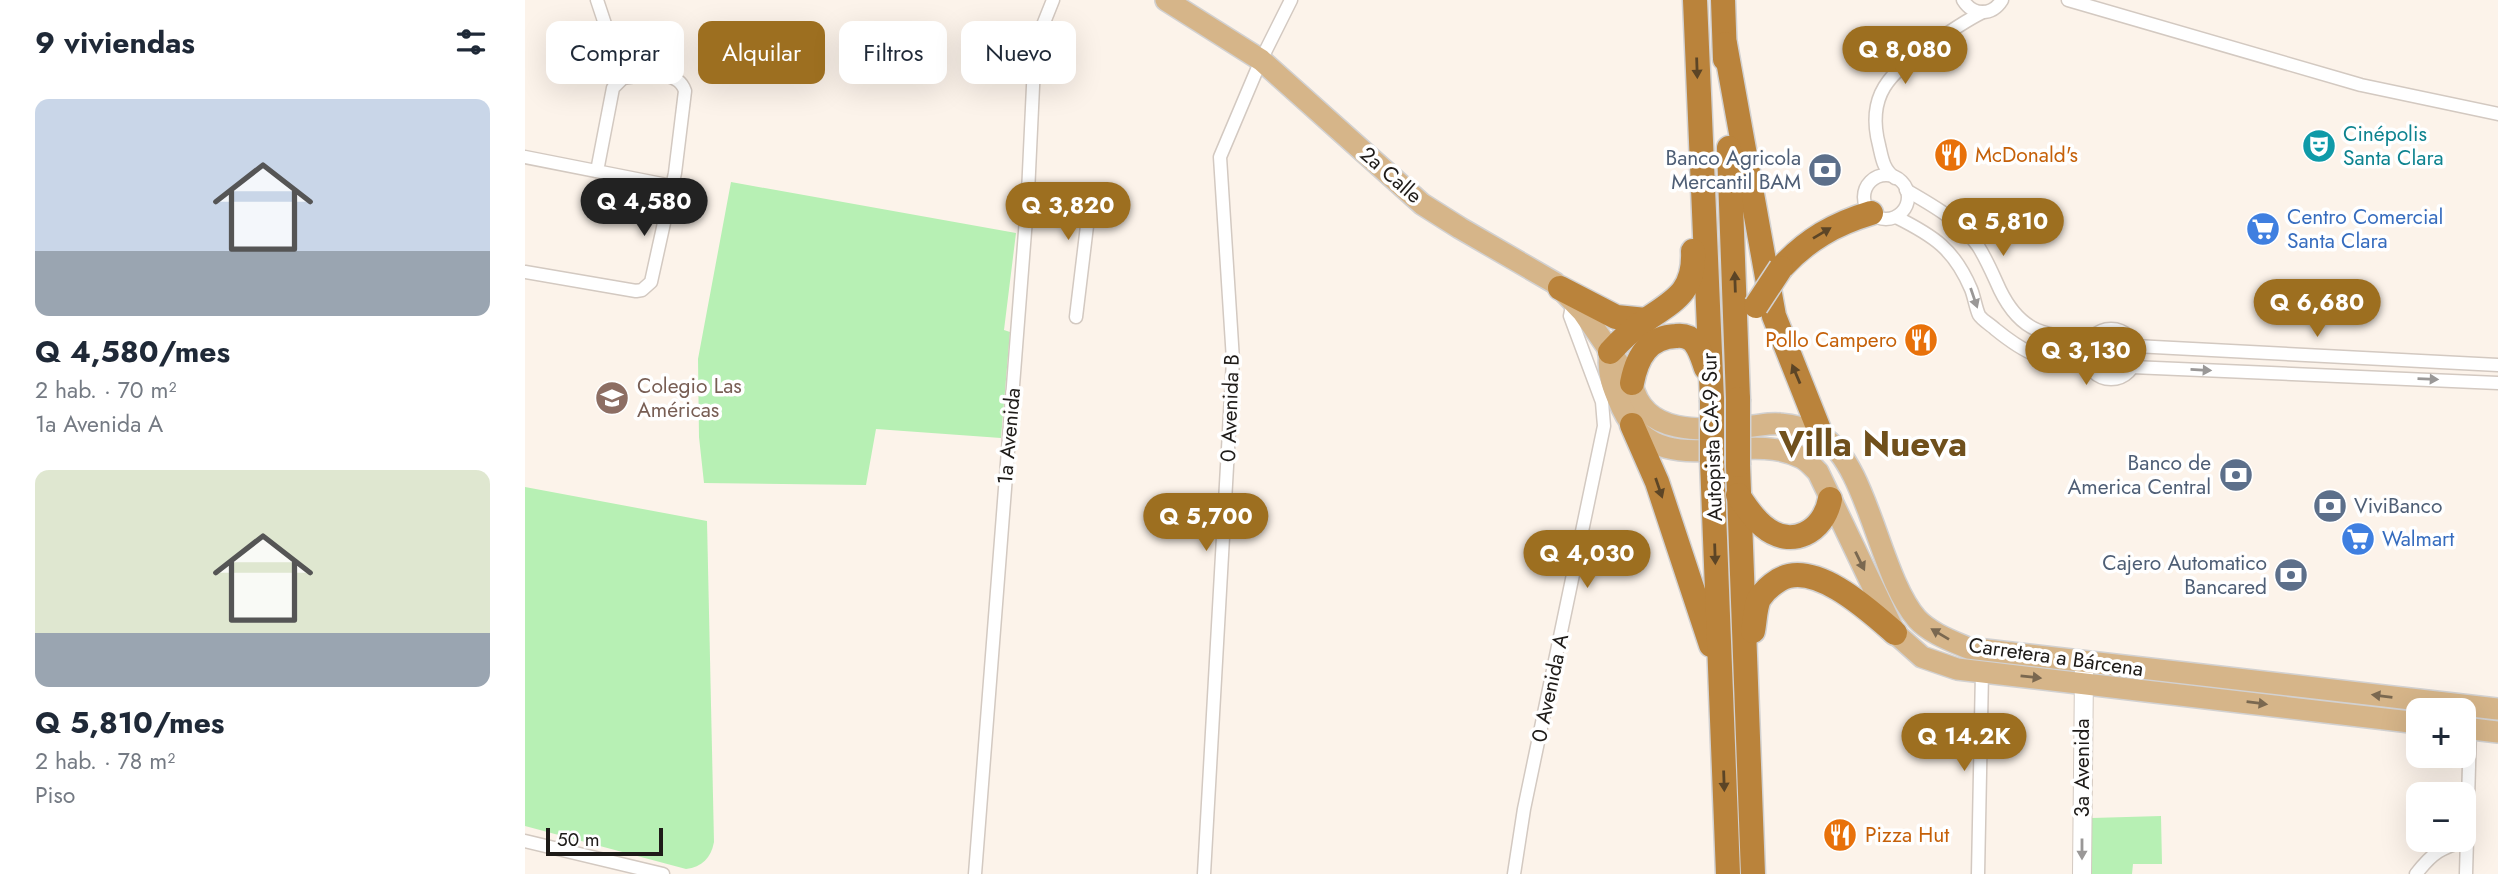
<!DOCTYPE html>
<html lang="es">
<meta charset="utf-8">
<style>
body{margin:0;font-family:Jost,sans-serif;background:#f6f6f7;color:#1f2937;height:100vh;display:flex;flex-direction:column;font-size:26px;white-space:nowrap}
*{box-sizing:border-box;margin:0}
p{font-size:23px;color:#747a83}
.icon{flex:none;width:38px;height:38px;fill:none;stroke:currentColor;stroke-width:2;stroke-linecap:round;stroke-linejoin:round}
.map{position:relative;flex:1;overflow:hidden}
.details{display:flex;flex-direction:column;background:#fff;width:525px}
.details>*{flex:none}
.hud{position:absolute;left:21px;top:21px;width:665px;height:63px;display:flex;gap:14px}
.controls{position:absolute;left:1881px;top:698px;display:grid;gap:14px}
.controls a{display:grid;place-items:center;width:70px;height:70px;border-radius:14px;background:#fff;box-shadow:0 7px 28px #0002;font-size:35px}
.scale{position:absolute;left:21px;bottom:18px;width:117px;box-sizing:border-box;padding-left:7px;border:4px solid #1e1b18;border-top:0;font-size:19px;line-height:24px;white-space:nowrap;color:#1e1b18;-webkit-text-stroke:5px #fff;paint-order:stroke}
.price{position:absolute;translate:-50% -60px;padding:0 16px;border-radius:24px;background:#9d6f20;color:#fff;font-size:23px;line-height:46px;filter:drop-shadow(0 2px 4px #0008)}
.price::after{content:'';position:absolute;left:50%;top:42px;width:21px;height:16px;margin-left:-10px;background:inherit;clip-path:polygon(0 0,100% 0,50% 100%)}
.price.selected{background:#222;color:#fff}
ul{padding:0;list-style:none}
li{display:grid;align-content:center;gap:14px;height:371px;padding:0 35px}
li span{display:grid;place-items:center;height:217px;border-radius:14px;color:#555}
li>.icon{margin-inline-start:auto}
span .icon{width:126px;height:126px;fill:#fffc;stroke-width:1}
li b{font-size:30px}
h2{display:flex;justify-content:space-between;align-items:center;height:84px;padding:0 35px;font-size:30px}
.chip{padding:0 24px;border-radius:14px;background:#fff;box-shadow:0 7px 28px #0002;font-size:24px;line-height:63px}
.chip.selected{background:#9d6f20;color:#fff}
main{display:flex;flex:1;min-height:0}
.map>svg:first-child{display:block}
</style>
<main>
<section class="details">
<h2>9 viviendas<svg class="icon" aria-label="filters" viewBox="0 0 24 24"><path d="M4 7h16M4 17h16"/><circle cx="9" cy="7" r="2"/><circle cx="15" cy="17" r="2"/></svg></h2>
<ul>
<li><span style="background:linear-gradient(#c9d6e8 70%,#9aa5b1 0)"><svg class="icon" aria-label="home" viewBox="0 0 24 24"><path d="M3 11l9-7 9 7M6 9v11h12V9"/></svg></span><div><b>Q 4,580/mes</b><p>2 hab. · 70 m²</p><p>1a Avenida A</p></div></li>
<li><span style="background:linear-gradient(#dfe7d0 75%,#9aa5b1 0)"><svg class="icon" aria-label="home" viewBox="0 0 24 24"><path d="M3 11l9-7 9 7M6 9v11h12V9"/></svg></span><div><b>Q 5,810/mes</b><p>2 hab. · 78 m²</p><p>Piso</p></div></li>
</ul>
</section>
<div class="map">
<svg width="1973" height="874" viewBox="0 0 1973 874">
<rect width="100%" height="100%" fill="#fcf3ea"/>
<g fill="#b7f0b4">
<path d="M206 182 491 233 479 330 485 332 476 438 351 429 341 485 179 483 174 437 173 359Z"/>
<path d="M0 487 182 521 189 842C186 858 177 867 161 869L0 826Z"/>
<path d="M1636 816 1637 864H1608L1607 874H1567V818Z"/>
</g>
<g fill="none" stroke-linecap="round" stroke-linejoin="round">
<g stroke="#d3c9c1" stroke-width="15">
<g id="street">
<path d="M72 0 98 78"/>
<path d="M1438 0C1448 16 1467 16 1477 0"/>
<path d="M1543 0 1836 85 1973 114"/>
<path d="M0 157 147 186"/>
<path d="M72 171 88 88 98 78"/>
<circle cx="1361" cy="197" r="22"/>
<path d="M1370 178C1358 169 1357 158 1354 145 1341 95 1365 73 1403 47 1421 34 1438 22 1458 12"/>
<path d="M1381 190C1407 205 1436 221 1453 246 1462 260 1468 275 1475 290 1497 335 1522 336 1568 338"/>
<path d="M503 193 565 201 551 317"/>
<path d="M1371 217C1409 236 1429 249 1446 289 1449 296 1451 309 1454 315 1457 320 1466 325 1470 329 1507 359 1517 359 1563 363"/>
<path d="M0 272 111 291 117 290 126 282 150 173 160 91C153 68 117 75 98 78"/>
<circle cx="1586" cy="354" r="25"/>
<path d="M1610 346 1973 365"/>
<path d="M1607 367 1973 383"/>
<path d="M0 841 138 874"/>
<path d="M450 874 503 193 509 65 514 35 528 0"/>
<path d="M679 874 708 360 695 157 736 60 766 0"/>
<path d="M989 874 999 809 1079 426 1077 402 1045 316 1048 301"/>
<path d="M1453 874 1457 672"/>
<path d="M1891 874C1908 852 1916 848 1942 840"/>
<path d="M1941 874 1945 729"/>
</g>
</g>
<g stroke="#d3c9c1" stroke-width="20">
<path id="secondary" d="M1557 874 1559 671"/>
</g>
<g stroke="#d2d1d1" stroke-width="24">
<g id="primary">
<path d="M641 0 736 60 897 204 935 228 1030 283 1058 312 1107 383C1118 439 1184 430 1228 426 1237 425 1246 423 1255 424 1269 425 1283 429 1296 436 1343 463 1354 576 1392 619 1405 633 1427 641 1443 648L1973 709"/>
<path d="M1085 352C1082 374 1088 388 1097 408 1134 486 1219 427 1277 458 1283 461 1288 467 1293 472L1370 633 1397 657 1432 669 1894 723"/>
<path d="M1939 728 1973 732"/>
</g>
</g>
<g stroke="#d2d1d1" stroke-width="27">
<g id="highway">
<path d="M1170 0 1187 400"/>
<path d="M1198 0 1200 59"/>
<path d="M1200 44 1249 316 1297 437"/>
<path d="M1204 148 1213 399"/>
<path d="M1256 268C1282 240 1309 224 1346 213"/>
<path d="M1035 288 1091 317 1121 320"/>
<path d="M1085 352C1095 341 1105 331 1118 322 1148 301 1170 293 1168 251"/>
<path d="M1107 383C1112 357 1123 337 1151 336 1159 335 1165 337 1170 343 1176 351 1178 360 1181 368"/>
<path d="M1107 425 1132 482 1186 645"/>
<path d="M1187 461 1203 874"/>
<path d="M1213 465 1228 874"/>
<path d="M1213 495C1220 506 1228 518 1238 526 1266 550 1299 532 1305 499"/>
<path d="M1228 631C1230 621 1230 608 1234 599 1239 591 1246 585 1254 580 1289 559 1345 611 1370 633"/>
</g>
</g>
<use href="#street" stroke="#fff" stroke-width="12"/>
<use href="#secondary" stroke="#fff" stroke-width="18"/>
<use href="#primary" stroke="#d6b589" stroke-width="21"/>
<use href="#highway" stroke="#ba833b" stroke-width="24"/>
<g stroke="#d2d1d1" stroke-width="27" stroke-linecap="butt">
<g id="highway-bridge">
<path d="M1231 306 1256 268"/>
<path d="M1213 399V465"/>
<path d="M1187 400V461"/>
</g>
</g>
<use href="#highway-bridge" stroke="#ba833b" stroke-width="24"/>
</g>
<defs><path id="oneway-solid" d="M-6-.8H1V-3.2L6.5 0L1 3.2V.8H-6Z" transform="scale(1.75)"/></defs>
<g fill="#5c4526">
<use href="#oneway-solid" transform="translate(1172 68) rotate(88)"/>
<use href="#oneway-solid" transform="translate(1297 233) rotate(-31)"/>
<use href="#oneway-solid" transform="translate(1210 282) rotate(-92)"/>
<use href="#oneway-solid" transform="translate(1271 374) rotate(-113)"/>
<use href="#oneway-solid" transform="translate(1134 488) rotate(71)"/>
<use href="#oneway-solid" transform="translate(1190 554) rotate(88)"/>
<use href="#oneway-solid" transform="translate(1199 781) rotate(88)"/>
</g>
<g fill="#9a9897">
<use href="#oneway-solid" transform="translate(1449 298) rotate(71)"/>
<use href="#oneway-solid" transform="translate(1676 370) rotate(3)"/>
<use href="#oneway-solid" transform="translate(1903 379) rotate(2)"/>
<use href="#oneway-solid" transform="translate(1557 849) rotate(90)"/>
</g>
<g fill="#7a6850">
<use href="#oneway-solid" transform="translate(1335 561) rotate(64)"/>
<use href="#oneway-solid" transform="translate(1415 634) rotate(-149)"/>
<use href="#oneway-solid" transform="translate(1506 677) rotate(6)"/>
<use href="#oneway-solid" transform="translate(1857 696) rotate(-173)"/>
<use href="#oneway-solid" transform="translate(1732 703) rotate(7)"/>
</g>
<defs>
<g id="theatre-disc" transform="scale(1.75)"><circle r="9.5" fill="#0f9aa8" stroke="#fff"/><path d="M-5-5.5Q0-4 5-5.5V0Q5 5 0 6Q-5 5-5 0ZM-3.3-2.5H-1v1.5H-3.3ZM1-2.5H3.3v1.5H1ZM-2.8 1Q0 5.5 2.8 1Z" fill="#fff"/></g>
<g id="restaurant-disc" transform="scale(1.75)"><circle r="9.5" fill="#e8710a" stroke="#fff"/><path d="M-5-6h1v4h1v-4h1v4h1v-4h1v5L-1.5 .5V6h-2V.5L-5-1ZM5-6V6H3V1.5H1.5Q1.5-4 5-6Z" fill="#fff"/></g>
<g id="bank-disc" transform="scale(1.75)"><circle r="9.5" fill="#5c6f8a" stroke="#fff"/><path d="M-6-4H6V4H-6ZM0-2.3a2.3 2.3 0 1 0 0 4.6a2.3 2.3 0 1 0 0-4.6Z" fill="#fff"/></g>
<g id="supermarket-disc" transform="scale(1.75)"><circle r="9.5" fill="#3f7fe0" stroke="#fff"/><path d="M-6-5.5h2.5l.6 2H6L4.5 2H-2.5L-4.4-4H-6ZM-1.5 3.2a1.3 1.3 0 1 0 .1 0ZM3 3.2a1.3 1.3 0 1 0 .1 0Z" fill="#fff"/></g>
<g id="school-disc" transform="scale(1.75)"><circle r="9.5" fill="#8d6e63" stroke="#fff"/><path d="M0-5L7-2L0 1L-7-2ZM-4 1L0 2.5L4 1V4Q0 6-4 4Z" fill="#fff"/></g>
</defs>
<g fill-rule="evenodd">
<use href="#theatre-disc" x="1794" y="146"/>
<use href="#restaurant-disc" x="1426" y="155"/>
<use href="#bank-disc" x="1300" y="170"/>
<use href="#supermarket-disc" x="1738" y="229"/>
<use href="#restaurant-disc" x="1396" y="340"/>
<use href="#school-disc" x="87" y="398"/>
<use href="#bank-disc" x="1711" y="475"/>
<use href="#bank-disc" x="1805" y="506"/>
<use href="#supermarket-disc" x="1833" y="539"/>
<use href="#bank-disc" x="1766" y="575"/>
<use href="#restaurant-disc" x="1315" y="835"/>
</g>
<g text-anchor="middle" stroke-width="7" stroke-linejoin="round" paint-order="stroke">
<g font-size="21" fill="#0d838f" stroke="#fff" text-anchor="start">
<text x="1818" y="141">Cinépolis<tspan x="1818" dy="24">Santa Clara</tspan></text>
</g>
<g font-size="21" fill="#c56008" stroke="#fff" text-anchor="start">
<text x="1450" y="162">McDonald's</text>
<text x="1372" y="347" text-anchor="end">Pollo Campero</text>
<text x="1340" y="842">Pizza Hut</text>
</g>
<g font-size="21" fill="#4e5e75" stroke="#fff" text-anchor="end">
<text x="1276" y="165">Banco Agricola<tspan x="1276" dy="24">Mercantil BAM</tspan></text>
<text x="1686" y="470">Banco de<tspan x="1686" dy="24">America Central</tspan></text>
<text x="1829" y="513" text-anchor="start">ViviBanco</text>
<text x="1742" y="570">Cajero Automatico<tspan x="1742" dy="24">Bancared</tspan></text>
</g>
<g font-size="21" fill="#1e1b18" stroke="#fff">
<text transform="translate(866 175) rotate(41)" y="7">2a Calle</text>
<text transform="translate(705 408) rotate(-88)" y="7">0 Avenida B</text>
<text transform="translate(484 436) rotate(-85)" y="7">1a Avenida</text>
<text transform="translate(1187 437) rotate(-92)" y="7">Autopista CA-9 Sur</text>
<text transform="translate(1531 657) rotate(8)" y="7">Carretera a Bárcena</text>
<text transform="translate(1025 688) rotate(-78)" y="7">0 Avenida A</text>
<text transform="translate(1557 768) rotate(-90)" y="7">3a Avenida</text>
</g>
<g font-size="21" fill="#366cbe" stroke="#fff" text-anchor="start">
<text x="1762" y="224">Centro Comercial<tspan x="1762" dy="24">Santa Clara</tspan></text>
<text x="1857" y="546">Walmart</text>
</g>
<g font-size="21" fill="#785e54" stroke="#fff" text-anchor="start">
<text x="112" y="393">Colegio Las<tspan x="112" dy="24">Américas</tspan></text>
</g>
<g font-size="35" font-weight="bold" fill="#70501c" stroke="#fff">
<text x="1348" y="456">Villa Nueva</text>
</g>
</g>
</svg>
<div class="controls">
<a>+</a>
<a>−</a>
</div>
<div class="scale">50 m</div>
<b class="price" style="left:1380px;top:86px">Q 8,080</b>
<b class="price selected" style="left:119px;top:238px">Q 4,580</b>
<b class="price" style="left:543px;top:242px">Q 3,820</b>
<b class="price" style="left:1478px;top:258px">Q 5,810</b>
<b class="price" style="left:1792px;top:339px">Q 6,680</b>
<b class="price" style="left:1561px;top:387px">Q 3,130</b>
<b class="price" style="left:681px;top:553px">Q 5,700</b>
<b class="price" style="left:1062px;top:590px">Q 4,030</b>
<b class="price" style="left:1439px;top:773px">Q 14.2K</b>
<div class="hud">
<a class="chip">Comprar</a>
<a class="chip selected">Alquilar</a>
<a class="chip">Filtros</a>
<a class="chip">Nuevo</a>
</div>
</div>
</main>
